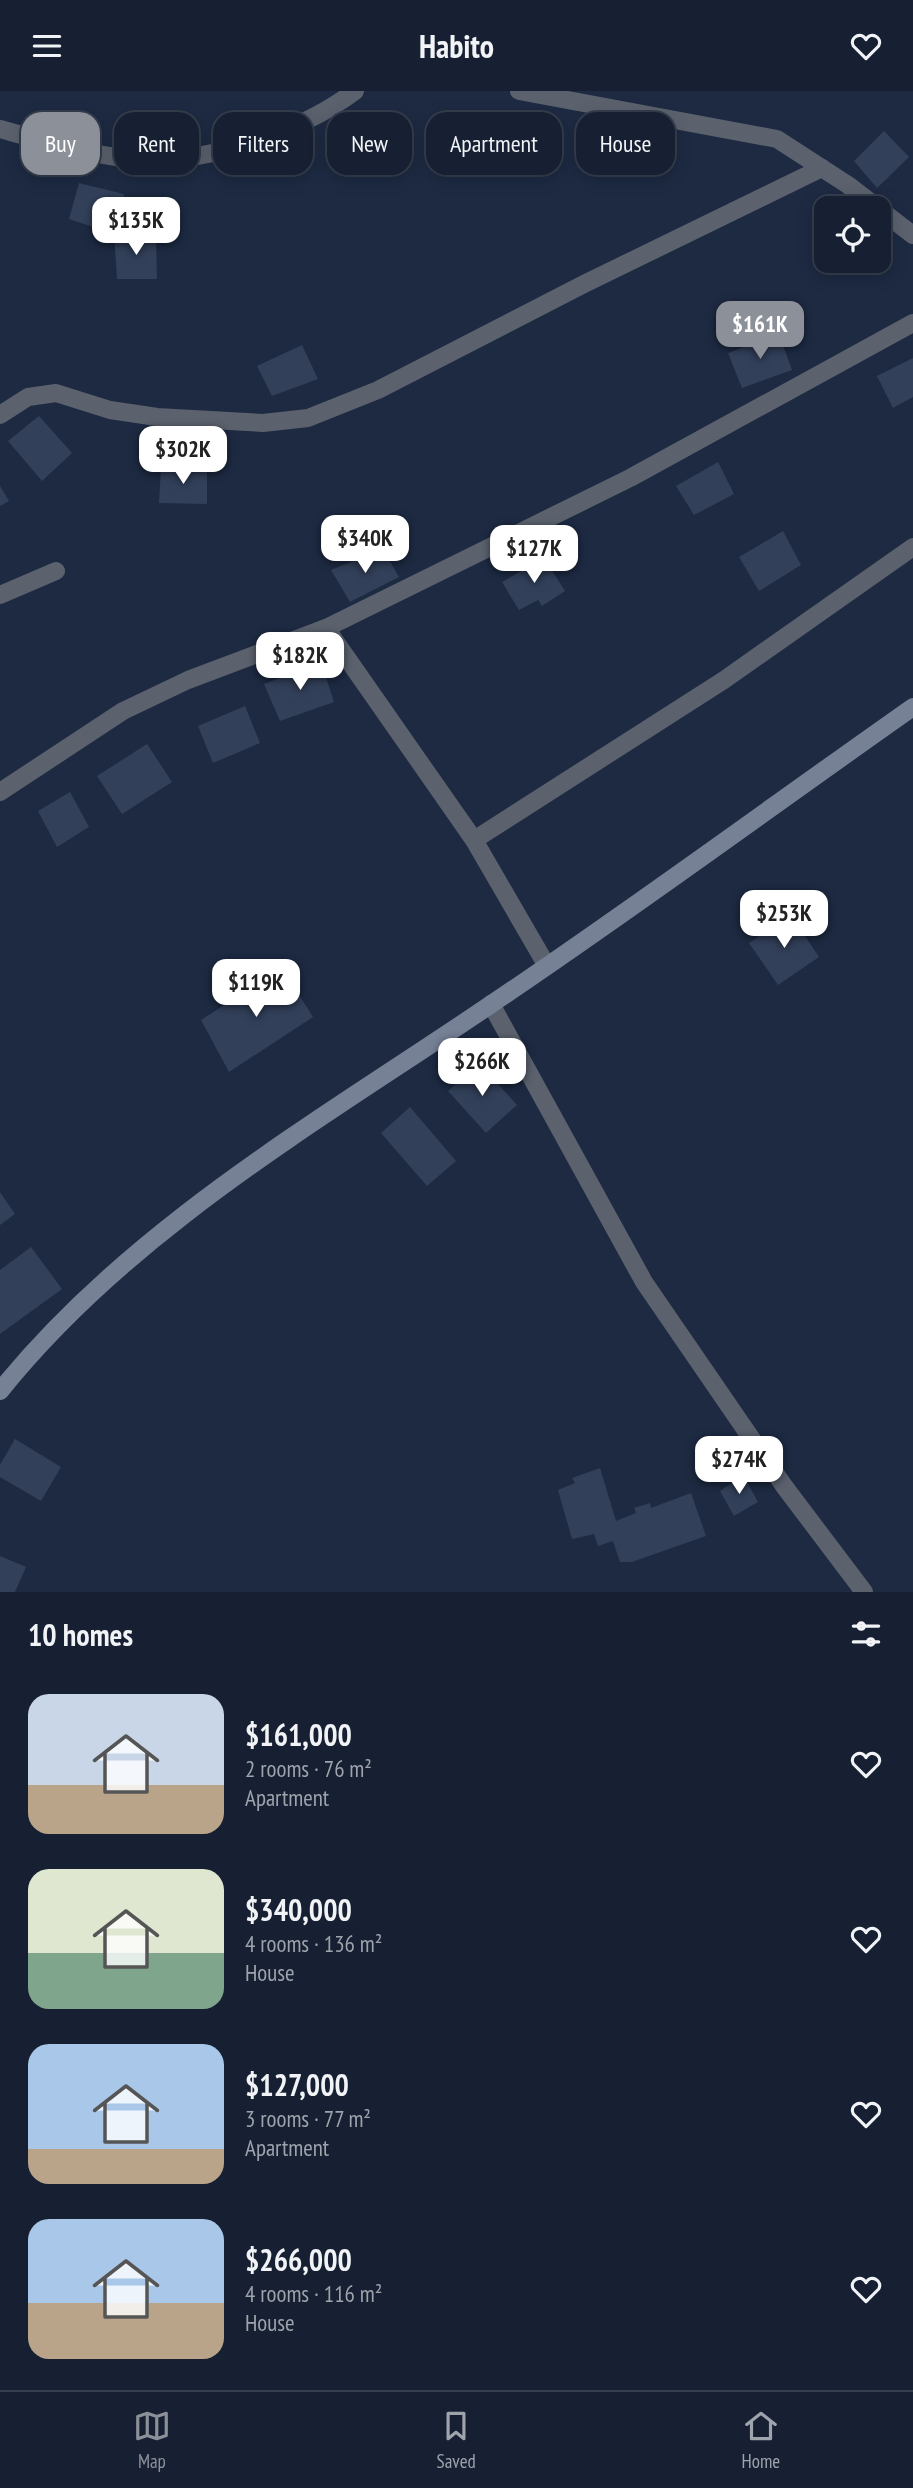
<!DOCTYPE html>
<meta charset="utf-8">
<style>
body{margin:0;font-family:"PT Sans Narrow",sans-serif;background:#232d3e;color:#f1f3f6;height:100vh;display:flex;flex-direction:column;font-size:26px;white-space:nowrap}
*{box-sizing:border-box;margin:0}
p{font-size:23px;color:#9ea3ac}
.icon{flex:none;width:38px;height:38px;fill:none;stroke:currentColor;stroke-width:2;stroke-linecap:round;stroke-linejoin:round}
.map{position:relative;height:1501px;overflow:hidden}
.details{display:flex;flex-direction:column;background:#162032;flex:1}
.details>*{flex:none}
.banner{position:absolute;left:21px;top:21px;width:872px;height:63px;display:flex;gap:14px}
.buttons{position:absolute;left:814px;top:105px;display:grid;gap:14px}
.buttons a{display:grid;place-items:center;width:77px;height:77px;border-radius:14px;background:#162032;box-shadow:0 4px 18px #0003,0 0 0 2px #353e4d;font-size:35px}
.price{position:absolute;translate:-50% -60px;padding:0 16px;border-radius:14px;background:#fff;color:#222;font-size:23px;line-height:46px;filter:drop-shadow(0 2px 4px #0008)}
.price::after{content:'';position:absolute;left:50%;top:42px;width:21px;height:16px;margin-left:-10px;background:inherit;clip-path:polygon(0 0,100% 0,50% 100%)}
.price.current{background:#8c9099;color:#fff}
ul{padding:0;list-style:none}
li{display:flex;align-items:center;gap:21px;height:175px;padding:0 28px}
li span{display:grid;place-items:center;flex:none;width:196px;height:140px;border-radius:21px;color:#555}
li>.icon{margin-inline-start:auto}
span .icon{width:84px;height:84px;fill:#fffc;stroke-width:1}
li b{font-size:30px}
h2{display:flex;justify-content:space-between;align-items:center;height:84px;padding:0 28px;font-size:30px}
.tag{padding:0 24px;border-radius:21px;background:#162032;box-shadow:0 4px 18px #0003,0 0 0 2px #353e4d;font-size:24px;line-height:63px}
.tag.current{background:#8c9099;color:#fff}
header{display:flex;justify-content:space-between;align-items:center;height:91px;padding:0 28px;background:#162032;font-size:32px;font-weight:700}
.tabs{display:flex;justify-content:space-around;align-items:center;height:98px;border-top:2px solid #353e4d;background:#162032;font-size:19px;color:#9ea3ac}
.tabs a{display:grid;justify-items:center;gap:4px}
.tabs .current{color:#8c9099}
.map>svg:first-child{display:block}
</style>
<header><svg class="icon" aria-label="menu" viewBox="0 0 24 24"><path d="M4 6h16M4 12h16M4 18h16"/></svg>Habito<svg class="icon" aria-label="heart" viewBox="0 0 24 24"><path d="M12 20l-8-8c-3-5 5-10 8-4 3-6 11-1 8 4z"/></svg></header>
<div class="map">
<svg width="913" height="1501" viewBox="0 0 913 1501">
<rect width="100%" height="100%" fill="#1d2a42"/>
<g fill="#32405a">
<path d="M884 40 909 66 877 97 854 70Z"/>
<path d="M79 92 124 103 114 143 69 128Z"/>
<path d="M114 143 156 144 157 188H117Z"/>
<path d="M779 243 792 279 742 297 728 262Z"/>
<path d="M302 254 318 288 272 305 257 275Z"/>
<path d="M913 267V306L893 317 877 285Z"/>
<path d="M39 325 72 362 42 390 8 350Z"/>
<path d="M718 371 734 403 694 424 676 395Z"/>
<path d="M161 376 207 377V413L159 412Z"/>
<path d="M0 395 9 410 0 415Z"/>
<path d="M783 440 801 474 759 500 739 466Z"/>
<path d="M383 458 399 486 350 511 331 479Z"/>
<path d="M544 467 565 500 542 515 538 509 519 519 502 491Z"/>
<path d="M321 571 334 611 280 630 264 593Z"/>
<path d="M245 615 260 652 213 672 198 635Z"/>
<path d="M147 653 172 691 122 723 97 685Z"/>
<path d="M70 701 89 736 57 756 38 720Z"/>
<path d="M791 824 819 866 778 894 749 852Z"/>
<path d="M282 877 313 926 229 981 201 929Z"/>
<path d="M479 972 517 1014 486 1042 448 1000Z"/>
<path d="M410 1016 456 1070 427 1095 381 1042Z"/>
<path d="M0 1101 15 1123 0 1134Z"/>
<path d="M31 1156 62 1198 0 1243V1179Z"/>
<path d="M15 1348 61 1376 41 1410 0 1386V1374Z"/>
<path d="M600 1377 616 1430 636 1422 634 1417 650 1412 651 1417 691 1402 706 1445 632 1471H620L613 1450 598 1455 594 1443 572 1448 558 1399 575 1392 572 1387Z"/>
<path d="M743 1384 758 1411 734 1425 720 1400Z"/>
<path d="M0 1465 26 1476 15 1501H0Z"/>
</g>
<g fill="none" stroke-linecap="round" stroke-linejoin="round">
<g stroke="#5b626e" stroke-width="18">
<path d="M519 0 777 48 848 94 913 144"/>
<path d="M0 38C43 50 87 63 131 68 202 75 299 42 355 0"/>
<path d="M0 324 28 306 56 302 110 319 157 326 263 332 308 327 378 299 584 193 822 77"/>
<path d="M0 504 56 480"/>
<path d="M0 701 123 620 188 589 326 537"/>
<path d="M474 749 724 589 913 456"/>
<path d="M547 875 474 749 326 537 630 387 913 232"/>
<path d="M491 913 644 1191 784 1395 864 1501"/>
</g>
<path stroke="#768195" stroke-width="18" d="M0 1300C131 1137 319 1030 490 914 633 818 772 715 913 616"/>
</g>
</svg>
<div class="buttons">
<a><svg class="icon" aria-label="locate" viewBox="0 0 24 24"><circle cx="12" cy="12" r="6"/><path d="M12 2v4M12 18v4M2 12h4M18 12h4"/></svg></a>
</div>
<b class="price" style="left:136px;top:166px">$135K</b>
<b class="price current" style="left:760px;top:270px">$161K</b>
<b class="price" style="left:183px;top:395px">$302K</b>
<b class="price" style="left:365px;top:484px">$340K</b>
<b class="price" style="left:534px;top:494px">$127K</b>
<b class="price" style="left:300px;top:601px">$182K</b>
<b class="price" style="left:784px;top:859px">$253K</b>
<b class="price" style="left:256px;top:928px">$119K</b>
<b class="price" style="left:482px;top:1007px">$266K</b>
<b class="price" style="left:739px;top:1405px">$274K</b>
<div class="banner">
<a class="tag current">Buy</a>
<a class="tag">Rent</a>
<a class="tag">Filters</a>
<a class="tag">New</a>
<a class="tag">Apartment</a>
<a class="tag">House</a>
</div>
</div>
<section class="details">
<h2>10 homes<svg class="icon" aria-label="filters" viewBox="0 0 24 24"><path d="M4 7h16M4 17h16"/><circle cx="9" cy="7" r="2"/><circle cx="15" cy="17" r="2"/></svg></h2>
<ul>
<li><span style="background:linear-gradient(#c9d6e8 65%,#b9a48a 0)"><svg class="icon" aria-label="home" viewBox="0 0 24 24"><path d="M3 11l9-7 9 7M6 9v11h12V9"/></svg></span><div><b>$161,000</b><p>2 rooms · 76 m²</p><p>Apartment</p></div><svg class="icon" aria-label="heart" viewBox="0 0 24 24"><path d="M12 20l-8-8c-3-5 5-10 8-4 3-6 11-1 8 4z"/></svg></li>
<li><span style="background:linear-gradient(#dfe7d0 60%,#7fa58c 0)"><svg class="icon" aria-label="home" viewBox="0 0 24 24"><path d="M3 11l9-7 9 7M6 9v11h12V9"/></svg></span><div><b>$340,000</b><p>4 rooms · 136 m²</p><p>House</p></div><svg class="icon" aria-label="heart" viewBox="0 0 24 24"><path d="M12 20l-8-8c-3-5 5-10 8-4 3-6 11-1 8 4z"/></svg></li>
<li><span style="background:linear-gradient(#a9c7e8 75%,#b9a48a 0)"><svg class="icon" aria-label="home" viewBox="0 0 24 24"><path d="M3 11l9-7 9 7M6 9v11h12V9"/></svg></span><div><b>$127,000</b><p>3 rooms · 77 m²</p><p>Apartment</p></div><svg class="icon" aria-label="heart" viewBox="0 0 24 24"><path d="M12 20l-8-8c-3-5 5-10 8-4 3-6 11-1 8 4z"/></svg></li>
<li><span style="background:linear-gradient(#a9c7e8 60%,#b9a48a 0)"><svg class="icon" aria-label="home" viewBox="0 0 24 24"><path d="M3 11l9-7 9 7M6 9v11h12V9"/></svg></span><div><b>$266,000</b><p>4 rooms · 116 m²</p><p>House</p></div><svg class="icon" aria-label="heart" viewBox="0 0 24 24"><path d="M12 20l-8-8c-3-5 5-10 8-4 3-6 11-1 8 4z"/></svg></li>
</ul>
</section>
<nav class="tabs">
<a class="current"><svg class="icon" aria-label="map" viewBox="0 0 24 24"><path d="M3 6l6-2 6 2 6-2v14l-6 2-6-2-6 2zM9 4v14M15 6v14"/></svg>Map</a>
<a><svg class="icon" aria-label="saved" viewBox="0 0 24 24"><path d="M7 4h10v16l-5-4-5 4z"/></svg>Saved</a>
<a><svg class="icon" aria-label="home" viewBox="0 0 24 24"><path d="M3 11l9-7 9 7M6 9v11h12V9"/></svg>Home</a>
</nav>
